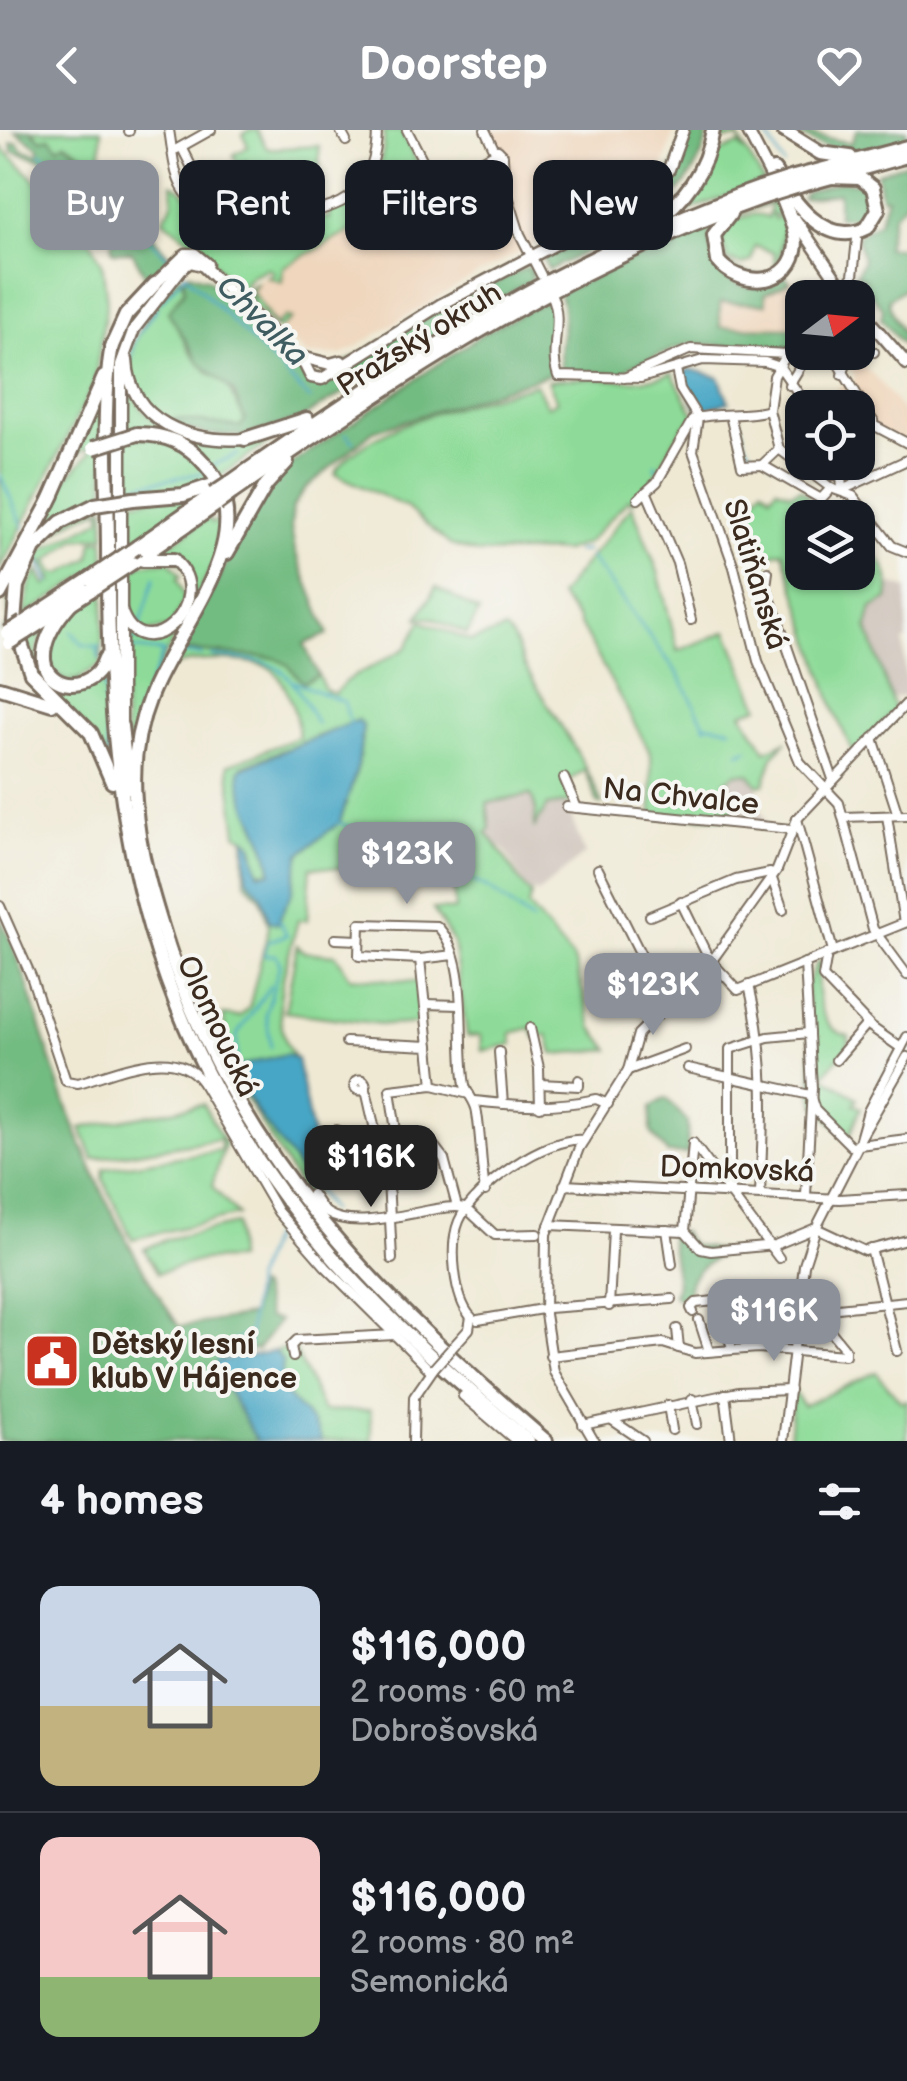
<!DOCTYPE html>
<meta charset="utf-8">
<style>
body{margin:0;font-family:"Balsamiq Sans",sans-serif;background:#20242c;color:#f1f3f6;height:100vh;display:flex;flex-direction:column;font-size:38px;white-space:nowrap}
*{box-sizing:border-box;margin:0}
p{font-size:32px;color:#9ea1a6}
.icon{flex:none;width:55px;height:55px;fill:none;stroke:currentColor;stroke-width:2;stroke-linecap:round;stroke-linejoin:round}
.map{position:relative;height:1311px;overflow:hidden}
.sheet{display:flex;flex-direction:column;background:#171b24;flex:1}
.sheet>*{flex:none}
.hud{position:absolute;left:30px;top:30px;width:848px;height:90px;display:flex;gap:20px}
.needle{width:65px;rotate:74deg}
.controls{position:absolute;left:785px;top:150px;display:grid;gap:20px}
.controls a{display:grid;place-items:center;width:90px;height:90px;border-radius:20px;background:#171b24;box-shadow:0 2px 8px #0004;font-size:50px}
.price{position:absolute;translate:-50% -85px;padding:0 22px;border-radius:20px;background:#8c9099;color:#fff;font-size:32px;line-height:65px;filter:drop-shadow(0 2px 5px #0008)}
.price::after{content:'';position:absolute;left:50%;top:60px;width:30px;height:22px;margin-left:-15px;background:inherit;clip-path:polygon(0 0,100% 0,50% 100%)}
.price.selected{background:#222;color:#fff}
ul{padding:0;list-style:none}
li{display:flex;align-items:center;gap:30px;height:250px;padding:0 40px}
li+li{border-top:2px solid #363941}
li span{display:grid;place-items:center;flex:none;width:280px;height:200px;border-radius:20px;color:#555}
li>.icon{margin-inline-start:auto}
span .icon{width:120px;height:120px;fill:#fffc;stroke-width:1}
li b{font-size:42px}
h2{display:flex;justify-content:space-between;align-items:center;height:120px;padding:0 40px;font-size:42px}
.chip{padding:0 35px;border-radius:20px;background:#171b24;box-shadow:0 2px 8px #0004;font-size:35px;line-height:90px}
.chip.selected{background:#8c9099;color:#fff}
header{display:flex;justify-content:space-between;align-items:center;height:130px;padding:0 40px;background:#8c9099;color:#fff;font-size:45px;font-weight:600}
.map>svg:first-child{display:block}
</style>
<header><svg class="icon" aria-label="back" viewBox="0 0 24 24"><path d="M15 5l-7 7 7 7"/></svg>Doorstep<svg class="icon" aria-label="heart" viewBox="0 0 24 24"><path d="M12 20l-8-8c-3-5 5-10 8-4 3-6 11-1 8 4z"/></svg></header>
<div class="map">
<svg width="907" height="1311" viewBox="0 0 907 1311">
<rect width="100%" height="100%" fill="#f6f6f2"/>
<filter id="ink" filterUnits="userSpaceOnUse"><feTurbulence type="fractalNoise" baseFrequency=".01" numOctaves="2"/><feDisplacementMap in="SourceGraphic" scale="20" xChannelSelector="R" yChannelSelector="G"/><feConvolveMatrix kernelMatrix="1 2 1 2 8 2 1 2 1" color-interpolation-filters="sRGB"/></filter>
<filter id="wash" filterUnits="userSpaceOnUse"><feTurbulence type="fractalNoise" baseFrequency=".0048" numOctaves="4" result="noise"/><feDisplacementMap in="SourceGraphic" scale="40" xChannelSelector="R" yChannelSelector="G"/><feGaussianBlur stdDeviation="2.25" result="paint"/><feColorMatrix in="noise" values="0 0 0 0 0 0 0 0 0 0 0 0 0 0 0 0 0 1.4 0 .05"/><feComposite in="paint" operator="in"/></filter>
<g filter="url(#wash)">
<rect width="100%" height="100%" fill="#efe9d4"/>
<g fill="#efd6bc">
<path d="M482 0H674L664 35 629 66 472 147 342 225H307L243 166 251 154 391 76 429 57 434 65 492 36 491 19Z"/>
<path d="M792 148 805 167 802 204 794 198 720 197V172L765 173V164Z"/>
<path d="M851 228 876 247 907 286V312L858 292V278L841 277 838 257H853L855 244 845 236Z"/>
</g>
<g fill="#cdc2b9">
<path d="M891 453 907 459V510L903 512 907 566 894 568 888 567 867 497 871 478 888 469Z"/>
<path d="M737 643 749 644 758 655 756 670 767 693 736 689 724 651Z"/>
<path d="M531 664 536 680 532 696 537 697 547 676 566 673 585 724 538 763 526 760 506 722 485 702 490 700 487 673Z"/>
</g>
<g fill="#8edb99" stroke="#64825c" stroke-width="2.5" fill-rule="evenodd">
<path d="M31 0H101V36L66 13 59 17 41 10Z"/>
<path d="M251 0H257L267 19 319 16 320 55 247 57 246 31 238 34 233 25 248 17 243 4Z"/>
<path d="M384 0H401L427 53 388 73 383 84 283 137 282 152 267 147 274 143 268 138 251 146 244 155 253 173 250 157 258 152 252 161 275 196 285 187 291 189 279 199 274 197C238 161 205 118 163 90L173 72 172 54C201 69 192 89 237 87L238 93 240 87 330 88 329 82C362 63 387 43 384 0Z"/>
<path d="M722 0H734L764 52 664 90 695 56 690 67 711 48 717 23 739 15 745 22 739 8 721 10Z"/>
<path d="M0 16 75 88 90 110 102 133 107 171 94 254 0 440Z"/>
<path d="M774 71 781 84H772L775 89 782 85 784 92 778 137 783 135 784 86 793 110 786 134 762 148 728 138 716 119C715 86 748 80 774 71ZM771 74 768 87C751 79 726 92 721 110L728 129 742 135 751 131 755 116 774 123 775 141C752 151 725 140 717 116 720 87 746 80 771 74Z"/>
<path d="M179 145 185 159 176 170 179 200 190 221 210 244 224 250 245 290 241 297 175 289 174 295C161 290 153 280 144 269 106 227 153 180 179 145Z"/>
<path d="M122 239C147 320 207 311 275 308L219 347 184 312 137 300V307C169 306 197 323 214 349L183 363 122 366Z"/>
<path d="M672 243 695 286C665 309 664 350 631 372L629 369 587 413 565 421 477 423 450 415 406 377 335 344C363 293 482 271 536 254L547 276 557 271 548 251C593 242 630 259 672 243Z"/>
<path d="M104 262 105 368 38 409 11 494 0 502 9 494 8 458 0 470 65 350 91 322 88 317 74 327Z"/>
<path d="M763 358 771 365 777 358 791 363 800 359 809 366 799 378 824 385 832 378 855 387 802 388V442H858V408C878 427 894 440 888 469L872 478 867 497 895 580 853 623 835 583 783 421 772 424 765 436 757 430 746 389 751 387V373Z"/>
<path d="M210 359 122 422V373Z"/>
<path d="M105 376V406L76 409 48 431 53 442 61 444 90 428 93 411 104 410 105 433 17 491C18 437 48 385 105 376ZM102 379 101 389 40 422 34 431 43 432 53 451 45 455 37 441 29 457 24 486 18 489C12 427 53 396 102 379Z"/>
<path d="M632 376 658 442 678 521 727 501 759 577 742 583 766 621 787 611 774 624 764 654 758 655 749 644 737 643 725 651 736 689 652 685 651 624 576 487 559 466Z"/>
<path d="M225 385 217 428 188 482C199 450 187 429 159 422L208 388 213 393Z"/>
<path d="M170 431 181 446 177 448 185 468 171 497 144 503 125 487 122 448 142 434Z"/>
<path d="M436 457 479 482 467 504 432 488H418Z"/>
<path d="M105 460 101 534 71 553 47 537 55 500 64 493V485Z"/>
<path d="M421 491 471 511 505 500C516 508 518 522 524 534 550 582 582 622 602 674H598L585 640 565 653 573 672 547 676 534 699 536 680 531 665 487 673 490 700 486 703C506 722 512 747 531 764L528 776 574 830 593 898 610 920 553 924 548 905 536 908 531 898 511 903 513 914 482 921 481 905 467 906 453 812 433 779 455 780 454 755 427 746 420 736 399 741 311 737 307 790H298C287 835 266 885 294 927L281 925 233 938 274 1006 314 1054 317 1060 306 1067 221 928 226 908 223 885 240 887 249 878 269 797 261 769 245 751 244 708 237 704 228 635 299 607C298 588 287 553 273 540 259 528 185 526 172 538L180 520 274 528 288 535 303 553 318 545 325 560 334 564 346 551 406 518ZM358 590 363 598 358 636 340 691 300 724 279 793 268 791 262 765 247 747 254 720 257 741 271 742C268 704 240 675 242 636Z"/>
<path d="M123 496C141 515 162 514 180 496L154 549 132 643 125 595Z"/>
<path d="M43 500 36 523 47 548 95 551 105 541 110 629 47 559 21 514Z"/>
<path d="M297 815 304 822 336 825 350 847 418 852 424 893 389 895 285 882Z"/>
<path d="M818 831 821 832C814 858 817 899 849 906L848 916 823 946 857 968 854 974 861 978 848 1010 817 977 813 967 807 854Z"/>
<path d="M203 974 225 1014 212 1056 238 1085 132 1109 103 1049 104 1039 221 1020 220 1009 93 1029 81 998Z"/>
<path d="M236 1094 237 1129 202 1130 158 1143 144 1119 167 1109Z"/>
<path d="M293 1216 323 1281 370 1280 372 1311H322C311 1280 273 1271 283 1235L275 1221Z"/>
<path d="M876 1242 901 1272 907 1270V1311H789L793 1259 803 1276Z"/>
</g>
<g fill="#72bb81" stroke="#567250" stroke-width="2.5" fill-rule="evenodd">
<path d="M31 0 41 10 50 7 58 17 65 13 101 36 114 63 171 127 149 152 132 122H113L111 114 121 96 108 89 107 72 92 64 90 73 76 52 40 29 12 21 11 13 17 12 23 20 39 24V18L15 1Z"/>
<path d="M701 0H709C692 83 616 106 549 140L543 129C605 96 663 81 685 8Z"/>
<path d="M790 0 851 13 857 0H906L907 13C855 20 838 29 790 0Z"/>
<path d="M907 33V71L893 86 886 118H907V157L889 169C889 187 907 200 907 220L881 189 883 178 865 157V149L856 145 863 130 857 106 879 92 887 67H881L877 43Z"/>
<path d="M842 51 863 54 869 65 861 88 838 87V63L802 68 804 63Z"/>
<path d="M712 93C699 140 744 177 786 146L790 152 765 164 766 174 720 172V197L794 198 802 204 790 221 691 213 631 236 622 244 562 240C555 214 570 190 559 163Z"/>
<path d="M530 136 536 145 529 142 533 149 298 290 244 306 206 304 174 295 175 289 240 297 245 290 233 261 200 234 168 182 185 160 183 149 189 143 208 149 314 251 434 182Z"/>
<path d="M545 171 552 180 550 244 373 301 305 359 293 376 291 397 295 421 328 504 304 514 318 545 303 553 288 535 274 528 180 520 256 378 287 337 482 204Z"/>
<path d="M0 788C28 844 41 904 62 963 91 1047 130 1123 179 1197L251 1185 257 1156 261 1158 268 1188 279 1190 258 1219 227 1223 214 1236 257 1311H0ZM52 1197 68 1216 49 1239 25 1221 33 1208Z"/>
<path d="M666 968 687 991 688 1024 667 1023 651 1002V977Z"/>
<path d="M669 1102H682L692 1115 727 1122C701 1135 683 1147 690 1174L673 1165 677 1154Z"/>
</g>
<g fill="#46a6c5" stroke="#406872" stroke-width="2.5">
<path d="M690 239 719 247 729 272 698 281 681 243Z"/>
<path d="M358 590 363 597 358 636 340 692 300 724 292 762 277 794 269 791 262 766 247 748 245 708 252 714 259 743 271 742C269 706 237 675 240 639Z"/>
<path d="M286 924 297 929 319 1040 318 1052 311 1056 256 981 232 938Z"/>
<path d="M275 1221 283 1232C275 1277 309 1273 322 1311H257L214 1236 219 1231Z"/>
</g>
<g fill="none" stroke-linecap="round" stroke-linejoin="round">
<g stroke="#46a6c5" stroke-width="2.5">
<path d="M764 0 784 35"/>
<path d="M40 23 113 74 170 129"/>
<path d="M184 143 310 269"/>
<path d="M161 172 185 144"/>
<path d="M131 230 135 210 157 177"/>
<path d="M740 289C743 305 744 324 764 326"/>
<path d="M346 304 354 312"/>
<path d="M770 332 787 339 793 335"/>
<path d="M655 334 656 339"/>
<path d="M214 335 238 324"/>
<path d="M0 345 24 398"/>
<path d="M125 357 203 343"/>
<path d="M576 421H586"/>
<path d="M37 426 49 453"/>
<path d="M590 427 679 545 706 597"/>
<path d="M125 475 140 497"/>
<path d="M140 496 155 447"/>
<path d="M71 501 83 515 101 517"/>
<path d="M131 509 168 508"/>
<path d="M97 516 99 528"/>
<path d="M127 518 164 522"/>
<path d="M179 523 202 525"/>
<path d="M211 526C283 533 282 529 317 594"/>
<path d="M294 552 344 572 351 596"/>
<path d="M69 562 84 560 103 549 104 563"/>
<path d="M104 568 108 623"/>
<path d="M138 582 163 522"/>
<path d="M704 594 731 598"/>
<path d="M739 623 748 619"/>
<path d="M335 692 361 700"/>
<path d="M367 702 490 759 533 792"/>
<path d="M271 917 266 883 280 834 276 825H264L268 811 287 805 279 790"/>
<path d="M237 936V905L270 856"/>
<path d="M317 1060 330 1080"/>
<path d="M248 1220 254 1150 279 1089"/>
<path d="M219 1231 218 1221 248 1203"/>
</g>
</g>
</g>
<g filter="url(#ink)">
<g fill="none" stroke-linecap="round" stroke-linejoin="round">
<g stroke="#7a6d5e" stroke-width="12">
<g id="minor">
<path d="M129 0V1"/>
<path d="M169 0C173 22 173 49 188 66 214 97 316 91 348 68 370 53 377 25 377 0"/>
<path d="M340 0 346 11"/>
<path d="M407 0 436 56 494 24"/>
<path d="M485 0 495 21"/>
<path d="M182 18 216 85"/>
<path d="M177 19 211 0"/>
<path d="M498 20 503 25 499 30 494 26Z"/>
<path d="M503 27 505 58"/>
<path d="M505 56 520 104 541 145"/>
<path d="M552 166C564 193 548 218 558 246L641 248 703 230 765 232 780 237 805 273 820 278"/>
<path d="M836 168 853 146 857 109"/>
<path d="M858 214 874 222"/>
<path d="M831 222 873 291"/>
<path d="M787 224 774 246 769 280 779 319 831 358 853 366 892 416 907 422"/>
<path d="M676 239 680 259 698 288"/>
<path d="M842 245 851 222"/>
<path d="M624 248 691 219 787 224 802 217"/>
<path d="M789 255 800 237"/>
<path d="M802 280V284"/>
<path d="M730 285 742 336 762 335 779 319"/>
<path d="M858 287 907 313"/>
<path d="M698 288 693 321 734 437 758 531 800 632 839 673 873 799 907 845"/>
<path d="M858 314 873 291"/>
<path d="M816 332H836"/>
<path d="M762 335 821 369 831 358"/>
<path d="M831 345H841L842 360 907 330"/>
<path d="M647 363 677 433 691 490"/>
<path d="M638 369 657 352 693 289C718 281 743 288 769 280"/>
<path d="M768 442 766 456 833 649"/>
<path d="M873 608 898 685"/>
<path d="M564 648 577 678"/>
<path d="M567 677 791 699"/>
<path d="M887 686 904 793"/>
<path d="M843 687 907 685"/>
<path d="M797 689 833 821"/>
<path d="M598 739 645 833 672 872"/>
<path d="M681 772 709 829 738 860 907 792"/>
<path d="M0 776 31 846 66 951 78 953C115 943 175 913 202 952L278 1082 326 1137 431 1241"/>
<path d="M650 786 736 750 770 743 783 780"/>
<path d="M335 809 359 810"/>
<path d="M827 824 823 847 871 897 901 918"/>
<path d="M453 825 420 829 359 826 360 794 437 796C471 829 457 910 465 955 467 965 476 971 477 983 481 1009 481 1035 485 1061"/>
<path d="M420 829 433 955"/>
<path d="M805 833 812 958 806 1065"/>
<path d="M749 855C767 929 764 988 760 1063"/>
<path d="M426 874 459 875"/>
<path d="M530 898 539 938 540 977"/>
<path d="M346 912 429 916"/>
<path d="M499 922 503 974"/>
<path d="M836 930 867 894"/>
<path d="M688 938 810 965 815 980 851 1016 907 1009"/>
<path d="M628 940 685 919"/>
<circle cx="360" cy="955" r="5.5"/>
<path d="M540 954 579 956V950"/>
<path d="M366 960 378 1013"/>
<path d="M475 971C517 976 555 978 596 969L608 974"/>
<path d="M336 1000 366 1013 434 1016 444 1029 456 1073"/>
<path d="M861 1007 907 927"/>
<path d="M693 1013 779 1128"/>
<path d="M398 1014 390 960 433 955 469 964"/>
<path d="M415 1014 418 1044"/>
<path d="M387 1029 392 1129"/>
<path d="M564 1055 839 1069 907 1065"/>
<path d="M730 1062V919L768 907 809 903"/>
<path d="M312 1064C316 1069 321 1079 327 1083 362 1106 446 1068 467 1079"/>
<path d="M467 1079 495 1105 537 1104"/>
<path d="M549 1095 685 1101"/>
<path d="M667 1100 672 1134"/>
<path d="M685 1101 701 1119 711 1121 775 1115 816 1098 865 1121 907 1110"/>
<path d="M685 1101 693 1013"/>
<path d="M871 1119 897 1221"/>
<path d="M609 1176 613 1100"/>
<path d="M818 1180 907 1171"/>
<path d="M693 1182 691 1178 696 1173 799 1162"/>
<path d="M747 1184 758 1218"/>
<path d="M471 1187C454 1168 449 1115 459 1091 473 1058 547 1005 584 1010"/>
<path d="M723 1188 732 1218"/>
<path d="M478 1190 548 1178 672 1169"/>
<path d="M699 1190 709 1221"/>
<path d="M677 1199 679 1218"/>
<path d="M451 1219 469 1199 471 1187"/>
<path d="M550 1226 663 1213 695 1223 758 1218 845 1225V1219L799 1162"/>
<path d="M293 1227 291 1216 297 1210 395 1205"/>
<path d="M725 1264 731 1311"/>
<path d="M463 1266 516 1311"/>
<path d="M692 1269 697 1294"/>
<path d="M668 1275 672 1300"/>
<path d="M612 1290 643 1311"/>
<path d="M583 1295 738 1262 790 1260"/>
<path d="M413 1311 414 1267 434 1238"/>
<path d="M594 1311 554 1242 545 1184 546 1104 579 1018 628 940 638 904 711 832 777 740 797 689 907 573"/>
<path d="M783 1311 804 1135 816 1098 858 1016 868 981 907 907"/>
</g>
</g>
<g stroke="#7a6d5e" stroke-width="15">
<g id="major">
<path d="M747 0 774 52"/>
<path d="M795 89 849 168"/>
<path d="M155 154 186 124H195L207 134"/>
<path d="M858 178 907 234"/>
<path d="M301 227 330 234 341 231"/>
<path d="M127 230C130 293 191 313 245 309"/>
<path d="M121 480C142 544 221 470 174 430"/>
<path d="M121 596V235L134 199 181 139 190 132 202 135 305 235 311 247 322 249 440 175 641 69 669 39 683 0"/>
</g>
</g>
<g stroke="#7a6d5e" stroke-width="18">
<g id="highway">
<path d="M783 0 820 23 850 27"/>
<path d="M774 40C792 70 825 119 867 98L878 80 873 58 860 48 830 47"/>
<path d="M794 47 907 17"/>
<path d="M799 56 907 26"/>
<path d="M730 84 714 105 718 131C738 156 786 159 795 121 799 104 788 83 782 67"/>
<path d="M651 94C685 71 706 41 713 0"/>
<path d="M112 214C100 284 109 362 108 434 107 700 150 916 330 1124 390 1193 459 1252 528 1311"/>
<path d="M111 218 126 185 155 154"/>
<path d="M137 304C163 304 187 313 204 333 269 404 175 498 150 567 137 600 132 636 135 671 138 721 154 772 169 819 240 1032 380 1169 546 1311"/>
<path d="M245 309 307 289"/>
<path d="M228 354C396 235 565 126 760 58"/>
<path d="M232 363C400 245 569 135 764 67"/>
<path d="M133 369 183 365 210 356"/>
<path d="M49 373 104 247"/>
<path d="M95 375 61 392 34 418 17 456 14 492 31 543 91 603 112 652"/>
<path d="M137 417 213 364"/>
<path d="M227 423 266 355 287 332"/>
<path d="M143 430H174"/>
<path d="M132 433 217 374"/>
<path d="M0 464 53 365"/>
<path d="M71 473C0 552 89 579 105 528"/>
<path d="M23 493 90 449"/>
<path d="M25 503 91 460"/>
<path d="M0 558 52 574"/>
<path d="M121 596 128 658"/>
</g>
</g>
<use href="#minor" stroke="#fff" stroke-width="8"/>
<use href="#major" stroke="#fff" stroke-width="10"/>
<use href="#highway" stroke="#fff" stroke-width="12"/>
<g stroke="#7a6d5e" stroke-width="12" stroke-linecap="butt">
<path id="minor-bridge" d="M434 1238 451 1219"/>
</g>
<g stroke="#7a6d5e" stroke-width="18" stroke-linecap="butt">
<g id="highway-bridge">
<path d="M760 58 794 47"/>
<path d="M764 67 799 56"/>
<path d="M93 318 137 304"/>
<path d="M213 364 228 354"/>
<path d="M217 374 232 363"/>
<path d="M95 375 133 369"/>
<path d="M90 449 137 417"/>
<path d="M91 460 132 433"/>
<path d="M7 503 23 493"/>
<path d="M9 513 25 503"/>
</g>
</g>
<use href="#minor-bridge" stroke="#fff" stroke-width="8"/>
<use href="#highway-bridge" stroke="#fff" stroke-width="12"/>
</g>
</g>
<defs>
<g id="civic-square" transform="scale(2.875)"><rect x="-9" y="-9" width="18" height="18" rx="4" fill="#c8321e" stroke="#f6f6f2"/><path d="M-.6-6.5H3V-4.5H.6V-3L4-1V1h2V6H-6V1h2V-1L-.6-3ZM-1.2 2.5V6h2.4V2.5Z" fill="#fff"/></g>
</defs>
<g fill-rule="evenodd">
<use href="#civic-square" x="52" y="1231"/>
</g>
<g text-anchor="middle" stroke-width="8" stroke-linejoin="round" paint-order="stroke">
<g font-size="30" fill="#3b2a1e" stroke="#f6f6f2">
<text transform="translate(419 209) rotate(-32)" y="10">Pražský okruh</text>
<text transform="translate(756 444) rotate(73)" y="10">Slatiňanská</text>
<text transform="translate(681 666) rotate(6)" y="10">Na Chvalce</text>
<text transform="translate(218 896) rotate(65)" y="10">Olomoucká</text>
<text transform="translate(737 1039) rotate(2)" y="10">Domkovská</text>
</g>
<g font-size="30" font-weight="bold" fill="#3b2a1e" stroke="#f6f6f2" text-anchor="start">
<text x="91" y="1224">Dětský lesní<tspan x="91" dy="34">klub V Hájence</tspan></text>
</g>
<g font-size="32" font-style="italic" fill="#3f5c61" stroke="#f6f6f2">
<text transform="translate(263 190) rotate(45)" y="11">Chvalka</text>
</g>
</g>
</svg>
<div class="controls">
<a><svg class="needle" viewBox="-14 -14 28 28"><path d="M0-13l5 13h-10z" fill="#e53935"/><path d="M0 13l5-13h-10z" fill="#9ea1a6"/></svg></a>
<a><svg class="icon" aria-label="locate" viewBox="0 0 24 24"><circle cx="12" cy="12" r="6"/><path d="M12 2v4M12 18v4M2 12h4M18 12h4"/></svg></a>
<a><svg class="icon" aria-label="layers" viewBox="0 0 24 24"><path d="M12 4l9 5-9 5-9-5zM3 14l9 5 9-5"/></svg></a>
</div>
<b class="price" style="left:407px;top:777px">$123K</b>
<b class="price" style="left:653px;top:908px">$123K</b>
<b class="price selected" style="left:371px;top:1080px">$116K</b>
<b class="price" style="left:774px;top:1234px">$116K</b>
<div class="hud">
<a class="chip selected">Buy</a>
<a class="chip">Rent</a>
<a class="chip">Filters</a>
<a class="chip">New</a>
</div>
</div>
<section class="sheet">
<h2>4 homes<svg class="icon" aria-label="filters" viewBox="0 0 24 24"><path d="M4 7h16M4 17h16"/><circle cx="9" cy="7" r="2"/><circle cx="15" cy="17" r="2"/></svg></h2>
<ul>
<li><span style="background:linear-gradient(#c9d6e8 60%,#c2b280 0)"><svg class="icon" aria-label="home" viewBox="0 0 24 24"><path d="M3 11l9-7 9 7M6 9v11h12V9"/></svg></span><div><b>$116,000</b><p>2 rooms · 60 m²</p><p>Dobrošovská</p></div></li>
<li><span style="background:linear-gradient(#f6c9c9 70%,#8fb573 0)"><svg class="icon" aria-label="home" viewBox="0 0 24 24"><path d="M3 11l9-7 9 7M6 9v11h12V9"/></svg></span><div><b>$116,000</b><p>2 rooms · 80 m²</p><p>Semonická</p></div></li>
</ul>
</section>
